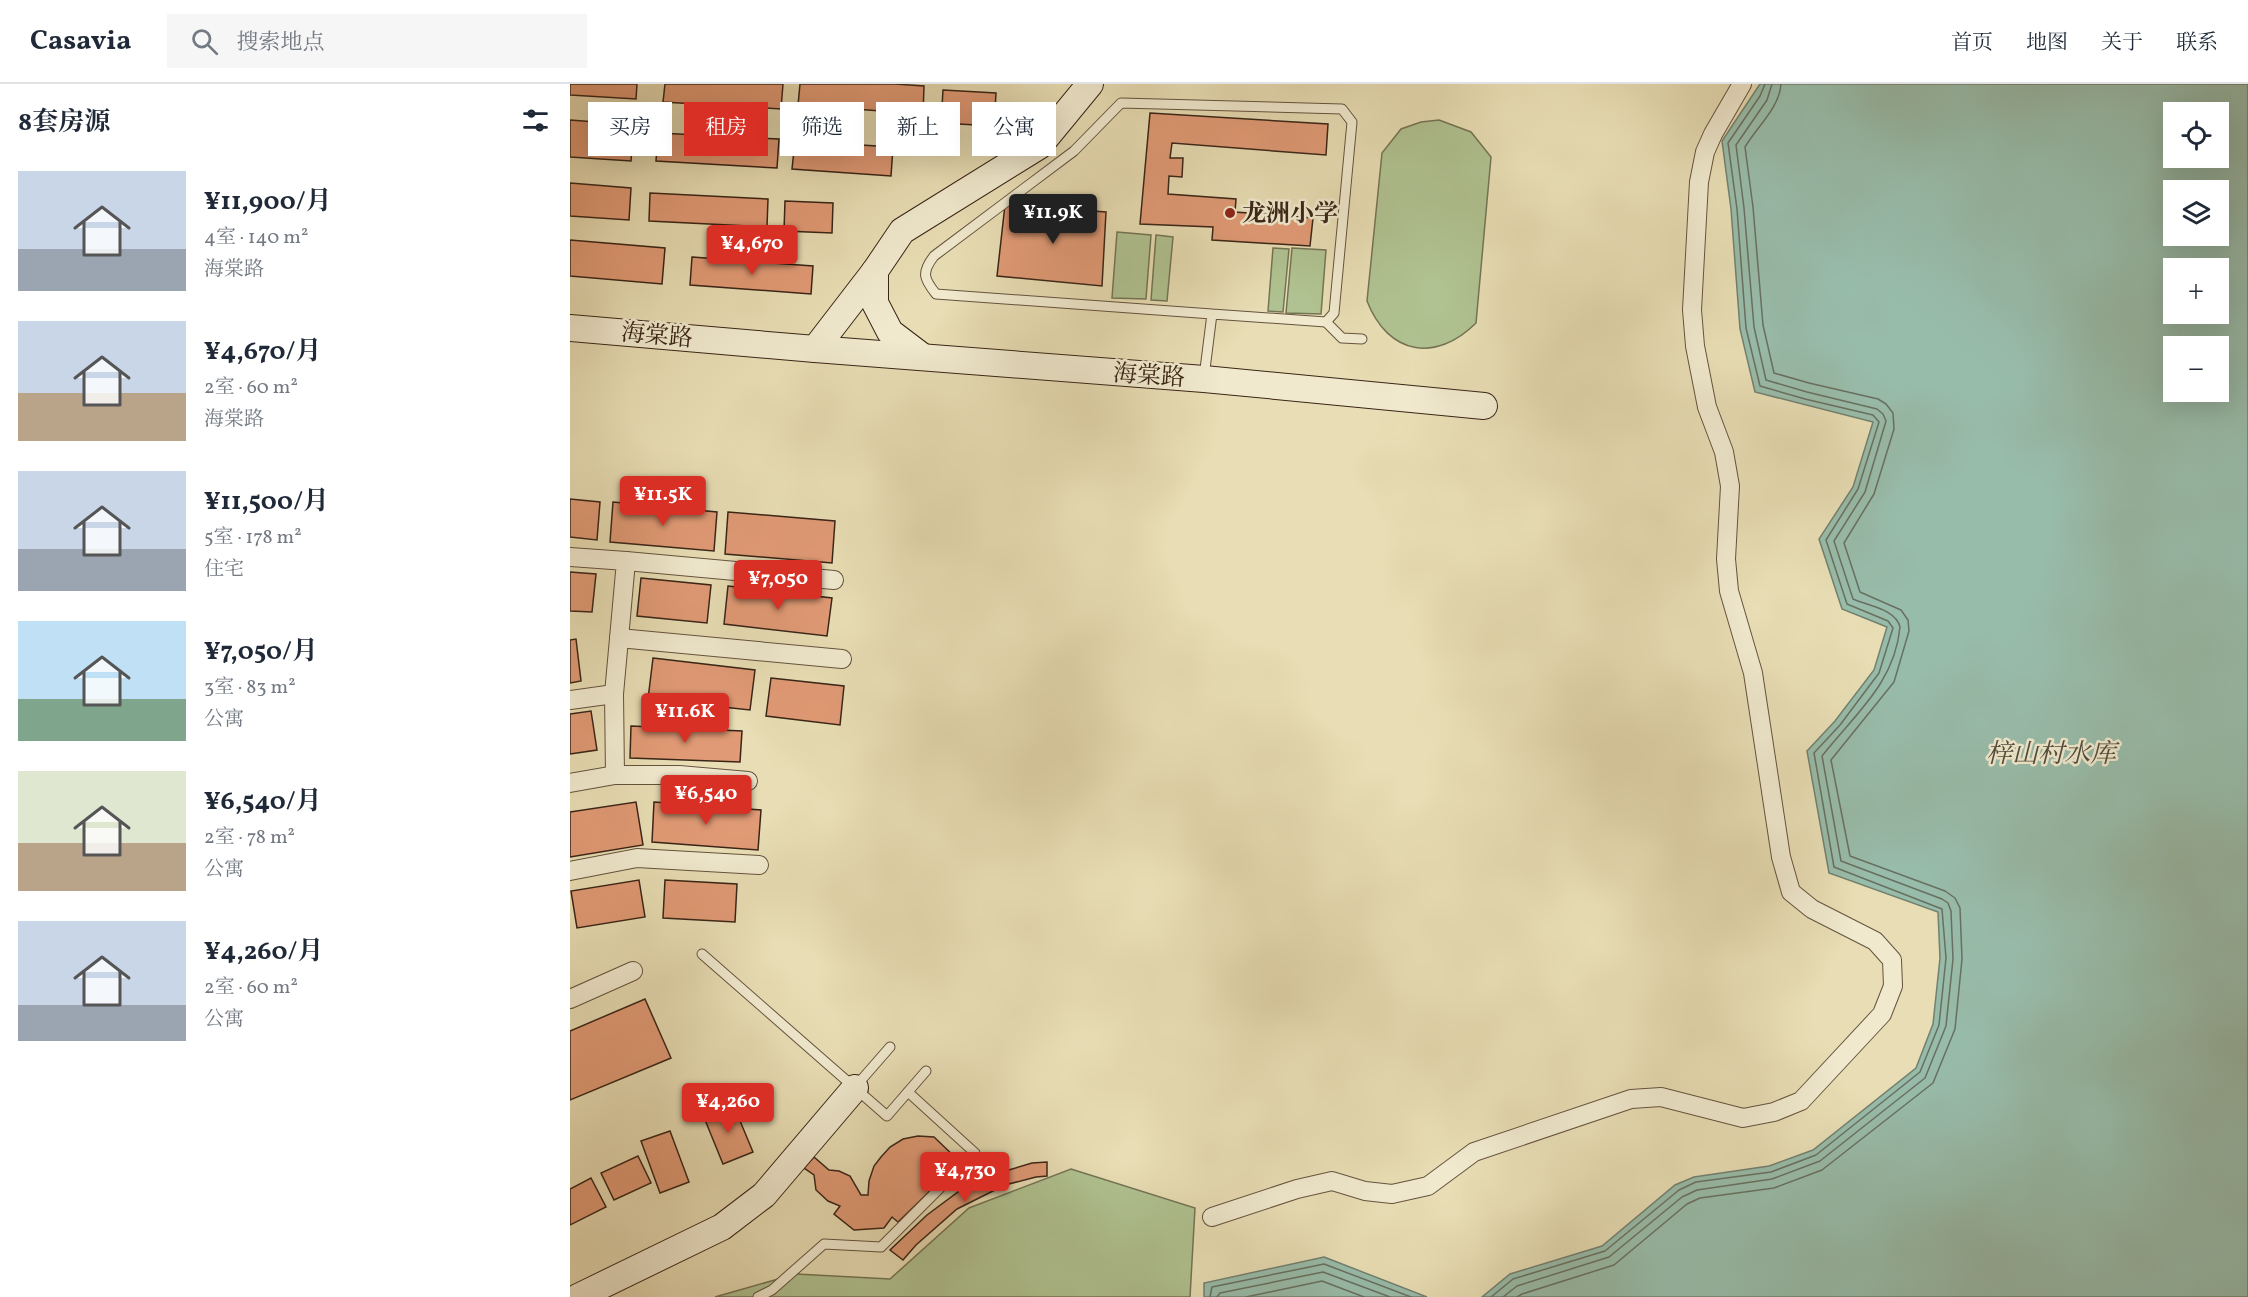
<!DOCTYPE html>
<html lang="zh">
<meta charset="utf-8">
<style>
body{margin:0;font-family:Vollkorn,"Noto Serif SC",serif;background:#f6f6f7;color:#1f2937;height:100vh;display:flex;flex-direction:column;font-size:22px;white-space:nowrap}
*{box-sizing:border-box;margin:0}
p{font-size:20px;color:#747a83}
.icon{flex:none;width:33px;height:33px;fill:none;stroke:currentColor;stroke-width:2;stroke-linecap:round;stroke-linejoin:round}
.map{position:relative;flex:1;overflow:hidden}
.side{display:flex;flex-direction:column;background:#fff;width:570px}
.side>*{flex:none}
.top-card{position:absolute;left:18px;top:18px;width:570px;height:54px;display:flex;gap:12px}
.fabs{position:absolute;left:1593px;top:18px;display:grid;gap:12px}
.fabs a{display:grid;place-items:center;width:66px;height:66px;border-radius:0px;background:#fff;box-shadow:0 6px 24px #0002;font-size:30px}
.price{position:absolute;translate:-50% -51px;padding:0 14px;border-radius:6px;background:#d93025;color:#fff;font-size:20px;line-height:39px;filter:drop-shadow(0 2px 3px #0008)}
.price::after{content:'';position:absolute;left:50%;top:36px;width:18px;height:14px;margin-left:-9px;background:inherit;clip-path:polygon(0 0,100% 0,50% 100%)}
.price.on{background:#222;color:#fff}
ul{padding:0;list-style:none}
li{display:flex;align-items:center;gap:18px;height:150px;padding:0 18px}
li span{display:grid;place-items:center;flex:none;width:168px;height:120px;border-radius:0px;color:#555}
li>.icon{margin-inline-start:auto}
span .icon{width:72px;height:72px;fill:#fffc;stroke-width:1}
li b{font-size:26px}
h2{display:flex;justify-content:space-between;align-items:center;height:72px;padding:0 18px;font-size:26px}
.pill{padding:0 21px;border-radius:0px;background:#fff;box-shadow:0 6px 24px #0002;font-size:21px;line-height:54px}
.pill.on{background:#d93025;color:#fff}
header{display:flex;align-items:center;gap:36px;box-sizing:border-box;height:84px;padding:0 30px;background:#fff;border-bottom:2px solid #e0e1e3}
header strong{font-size:28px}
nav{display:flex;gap:33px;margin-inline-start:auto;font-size:21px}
.search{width:420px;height:54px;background:#f6f6f7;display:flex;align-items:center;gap:15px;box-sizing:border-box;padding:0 21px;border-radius:0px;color:#747a83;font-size:22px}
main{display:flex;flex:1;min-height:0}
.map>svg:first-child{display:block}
</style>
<header>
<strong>Casavia</strong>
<div class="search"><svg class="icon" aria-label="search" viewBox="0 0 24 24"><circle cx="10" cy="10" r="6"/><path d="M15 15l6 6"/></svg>搜索地点</div>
<nav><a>首页</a><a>地图</a><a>关于</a><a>联系</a></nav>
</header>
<main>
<section class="side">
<h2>8套房源<svg class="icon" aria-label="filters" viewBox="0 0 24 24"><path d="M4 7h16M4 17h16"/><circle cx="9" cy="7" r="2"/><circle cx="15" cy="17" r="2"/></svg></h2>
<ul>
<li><span style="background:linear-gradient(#c9d6e8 65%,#9aa5b1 0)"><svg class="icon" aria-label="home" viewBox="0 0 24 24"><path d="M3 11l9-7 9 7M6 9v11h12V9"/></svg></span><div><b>¥11,900/月</b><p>4室 · 140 m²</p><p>海棠路</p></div></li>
<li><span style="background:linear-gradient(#c9d6e8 60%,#b9a48a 0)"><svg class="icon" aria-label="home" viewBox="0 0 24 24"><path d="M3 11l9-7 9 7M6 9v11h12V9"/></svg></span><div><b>¥4,670/月</b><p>2室 · 60 m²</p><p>海棠路</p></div></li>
<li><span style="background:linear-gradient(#c9d6e8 65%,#9aa5b1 0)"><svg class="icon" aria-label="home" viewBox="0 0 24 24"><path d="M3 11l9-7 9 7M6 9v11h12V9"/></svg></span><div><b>¥11,500/月</b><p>5室 · 178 m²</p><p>住宅</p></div></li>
<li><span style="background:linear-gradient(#bfe0f5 65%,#7fa58c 0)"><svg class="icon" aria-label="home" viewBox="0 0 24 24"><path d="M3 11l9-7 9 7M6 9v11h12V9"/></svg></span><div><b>¥7,050/月</b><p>3室 · 83 m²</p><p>公寓</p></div></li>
<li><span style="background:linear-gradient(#dfe7d0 60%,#b9a48a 0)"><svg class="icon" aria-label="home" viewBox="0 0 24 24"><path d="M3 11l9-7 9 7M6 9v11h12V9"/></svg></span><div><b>¥6,540/月</b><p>2室 · 78 m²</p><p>公寓</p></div></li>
<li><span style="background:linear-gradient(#c9d6e8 70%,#9aa5b1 0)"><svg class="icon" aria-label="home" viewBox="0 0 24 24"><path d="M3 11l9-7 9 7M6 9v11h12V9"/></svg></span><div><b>¥4,260/月</b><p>2室 · 60 m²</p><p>公寓</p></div></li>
</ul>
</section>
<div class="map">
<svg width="1678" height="1213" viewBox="0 0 1678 1213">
<rect width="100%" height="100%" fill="#e8ddb4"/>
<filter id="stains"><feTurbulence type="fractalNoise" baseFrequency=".00333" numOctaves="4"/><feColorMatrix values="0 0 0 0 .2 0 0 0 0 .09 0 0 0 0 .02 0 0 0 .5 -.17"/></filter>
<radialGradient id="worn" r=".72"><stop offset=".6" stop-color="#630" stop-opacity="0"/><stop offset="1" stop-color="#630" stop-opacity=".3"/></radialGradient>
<g fill="#b0c291" stroke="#747454" stroke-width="1.5">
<path d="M869 36 901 48 921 73 906 239C866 279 818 271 797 217L812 69 831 45 851 38Z"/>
<path d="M547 148 581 151 576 215 542 214Z"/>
<path d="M586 151 603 153 597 217 581 216Z"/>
<path d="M703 164 719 165 713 228 698 227Z"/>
<path d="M722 164 756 166 751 230 716 229Z"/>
<path d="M501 1085 625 1124 620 1213H145L226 1190 320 1195 399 1124Z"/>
</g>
<g fill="#98bcaa" stroke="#72806f" stroke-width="1.5" fill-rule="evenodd">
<path d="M1190 0H1678V1213H912L940 1190 1032 1162 1105 1101 1124 1093 1199 1082 1243 1066 1346 984 1363 940 1370 874 1368 828 1259 789 1237 667 1265 637 1304 586 1317 543 1272 525 1249 455 1283 403 1303 338 1185 308 1170 245 1161 125 1152 57ZM1604 28H1648V74H1604ZM1604 106H1648V152H1604ZM1604 184H1648V230H1604ZM1604 262H1648V308H1604Z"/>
<path d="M754 1173 857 1213H634V1199Z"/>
</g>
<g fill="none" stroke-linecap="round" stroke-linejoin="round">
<g stroke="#687060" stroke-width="1.5">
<path d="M640 1213 642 1203 754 1180 841 1213"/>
<path d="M647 1213 650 1209 753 1188 820 1213"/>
<path d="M676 1213 752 1197 794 1213"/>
<path d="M921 1213 943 1195 1035 1167 1109 1106 1126 1098 1201 1088 1246 1071 1350 988 1369 941 1376 874 1372 825 1264 783 1244 669 1270 641 1309 589 1323 544 1318 537 1277 520 1256 456 1288 405 1309 338 1303 331 1235 315 1190 302 1176 244 1167 125 1158 59 1190 12 1195 0"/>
<path d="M933 1213 947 1202 1039 1173 1112 1113 1127 1106 1202 1095 1250 1077 1355 994 1376 942 1383 875 1381 827 1378 819 1372 815 1271 777 1252 672C1284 631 1325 599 1330 543 1326 525 1298 522 1283 515L1264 457 1295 408 1316 337 1313 330 1307 325 1237 308 1196 296 1184 243 1174 124 1166 61 1197 16 1202 0"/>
<path d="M947 1213 952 1210 1044 1181 1117 1120 1130 1114 1204 1104 1252 1086 1363 999 1385 945 1392 875 1390 824 1385 814 1375 807 1280 772 1261 676 1324 598 1339 547 1338 536 1331 526 1290 508 1274 459 1304 410 1324 345 1323 329 1316 320 1308 315 1239 299 1204 289 1193 241 1183 123 1175 63C1186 44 1210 23 1211 0"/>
</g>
</g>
<g fill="#e09a75" stroke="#392517" stroke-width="1.5">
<path d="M0 0H67L66 15 0 11Z"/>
<path d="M95 0H213L211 25 93 18Z"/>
<path d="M230 0H325L354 2 353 30 228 21Z"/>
<path d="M373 6 426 9 424 42 371 39Z"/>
<path d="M580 29 758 40 756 71 602 59 600 74H613L612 93 599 92 598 110 666 115 665 128 743 134 740 162 642 156 643 143 570 140Z"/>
<path d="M0 36 64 41 61 77 0 73Z"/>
<path d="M88 49 209 55 207 84 86 77Z"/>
<path d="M225 57 323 63 321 92 222 85Z"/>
<path d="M0 99 61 104 59 136 0 132Z"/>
<path d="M80 109 198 115 197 143 79 137Z"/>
<path d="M215 117 263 119 262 149 214 147Z"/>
<path d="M435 121 536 128 532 202 427 192Z"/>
<path d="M0 156 95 164 92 200 0 192Z"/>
<path d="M122 173 243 182 241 210 120 201Z"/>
<path d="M0 415 30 418 27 456 0 453Z"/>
<path d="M43 418 147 428 144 467 40 458Z"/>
<path d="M158 428 265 437 262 479 155 470Z"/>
<path d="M0 488 26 490 22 528 0 527Z"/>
<path d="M71 494 141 501 137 539 67 532Z"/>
<path d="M158 502 262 514 257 552 154 540Z"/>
<path d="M6 555 11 597 0 599V556Z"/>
<path d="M83 574 185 586 180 626 78 615Z"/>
<path d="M201 594 274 602 270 641 196 632Z"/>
<path d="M21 627 27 666 0 670V630Z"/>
<path d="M61 642 172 647 170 678 60 674Z"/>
<path d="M66 718 73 761 0 773V728Z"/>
<path d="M84 718 191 726 188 766 82 758Z"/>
<path d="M69 796 75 833 7 844 1 807Z"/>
<path d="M95 796 167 800 165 838 93 834Z"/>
<path d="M75 915 101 974 0 1016V947Z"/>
<path d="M163 1020 183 1068 153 1080 133 1031Z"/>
<path d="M100 1047 119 1098 90 1109 71 1057Z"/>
<path d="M348 1052 364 1053 390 1078 328 1138 322 1133 314 1144 284 1146 264 1130 270 1122 258 1117 246 1106 244 1091 234 1084 244 1073 259 1086 269 1087 280 1092 291 1111H298L299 1097 304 1082 311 1073 320 1063 333 1055Z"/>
<path d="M68 1072 81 1099 44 1116 31 1089Z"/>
<path d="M477 1078V1092L466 1093 435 1101 387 1125 346 1161 333 1176 320 1166 357 1131 388 1108 432 1088 462 1079Z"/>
<path d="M21 1094 36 1123 0 1141V1105Z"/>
</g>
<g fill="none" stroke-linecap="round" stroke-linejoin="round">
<g stroke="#65533e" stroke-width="11">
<g id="lane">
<path d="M756 238 772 254 792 255"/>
<path d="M634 293 642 230 756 238 764 229 782 38 772 25 551 19 504 67 364 172C351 189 354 195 366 210L642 230"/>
<path d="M132 870 317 1032 356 987"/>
<path d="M286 1002 320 963"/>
<path d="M188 1213 202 1206 254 1160 311 1163 405 1069 338 1008"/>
</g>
</g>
<g stroke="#65533e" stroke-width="20">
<g id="street">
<path d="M0 473 56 477 44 610 45 691"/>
<path d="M56 477 264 496"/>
<path d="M49 554 272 575"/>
<path d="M0 616 44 610"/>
<path d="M0 699 45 691H109L178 697"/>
<path d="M0 787 67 774 189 781"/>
<path d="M0 915 63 887"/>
<path d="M642 1133 727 1105 762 1097 795 1107 822 1110 858 1102 904 1068 1061 1015 1091 1013 1173 1034 1204 1028 1231 1017 1312 930 1323 902 1322 876 1305 857 1242 825 1221 808 1211 773 1183 589 1159 507 1156 475 1160 402 1154 368 1137 323 1125 262 1122 226 1129 98 1135 68 1143 50 1172 0"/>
</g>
</g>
<g stroke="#392517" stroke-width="28">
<g id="secondary">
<path d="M305 187V219L320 248 353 273"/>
<path d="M0 244 245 265 305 187 332 147 469 62 520 0"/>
<path d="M245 265 634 295 914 322"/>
<path d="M8 1213 152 1143 194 1111 285 1004"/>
</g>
</g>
<use href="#lane" stroke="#f0e9ce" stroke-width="9"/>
<use href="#street" stroke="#f0e9ce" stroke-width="18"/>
<use href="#secondary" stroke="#f0e9ce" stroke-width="26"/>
</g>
<circle fill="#8f2418" stroke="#f0e9ce" stroke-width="2" cx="660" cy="129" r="6"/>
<g text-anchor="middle" stroke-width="5" stroke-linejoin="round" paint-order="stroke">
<g font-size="24" font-weight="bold" fill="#392517" stroke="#f0e9ce" text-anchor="start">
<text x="672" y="137">龙洲小学</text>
</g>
<g font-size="24" fill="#392517" stroke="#f0e9ce">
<text transform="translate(87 251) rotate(5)" y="8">海棠路</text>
<text transform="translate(579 291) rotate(4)" y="8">海棠路</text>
</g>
<g font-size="26" font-style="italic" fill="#514b3c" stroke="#f0e9ce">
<text x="1481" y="678">梓山村水库</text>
</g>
</g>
<rect width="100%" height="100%" filter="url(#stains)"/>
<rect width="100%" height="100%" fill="url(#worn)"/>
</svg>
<div class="fabs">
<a><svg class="icon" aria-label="locate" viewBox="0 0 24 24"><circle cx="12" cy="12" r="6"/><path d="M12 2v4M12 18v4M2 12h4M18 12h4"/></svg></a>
<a><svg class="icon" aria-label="layers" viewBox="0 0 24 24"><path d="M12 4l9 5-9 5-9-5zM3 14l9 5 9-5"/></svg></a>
<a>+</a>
<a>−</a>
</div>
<b class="price on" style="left:483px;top:161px">¥11.9K</b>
<b class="price" style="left:182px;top:192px">¥4,670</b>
<b class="price" style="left:93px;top:443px">¥11.5K</b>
<b class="price" style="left:208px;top:527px">¥7,050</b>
<b class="price" style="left:115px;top:660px">¥11.6K</b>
<b class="price" style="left:136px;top:742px">¥6,540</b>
<b class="price" style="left:158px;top:1050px">¥4,260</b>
<b class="price" style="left:395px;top:1119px">¥4,730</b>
<div class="top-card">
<a class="pill">买房</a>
<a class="pill on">租房</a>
<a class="pill">筛选</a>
<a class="pill">新上</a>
<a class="pill">公寓</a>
</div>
</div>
</main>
